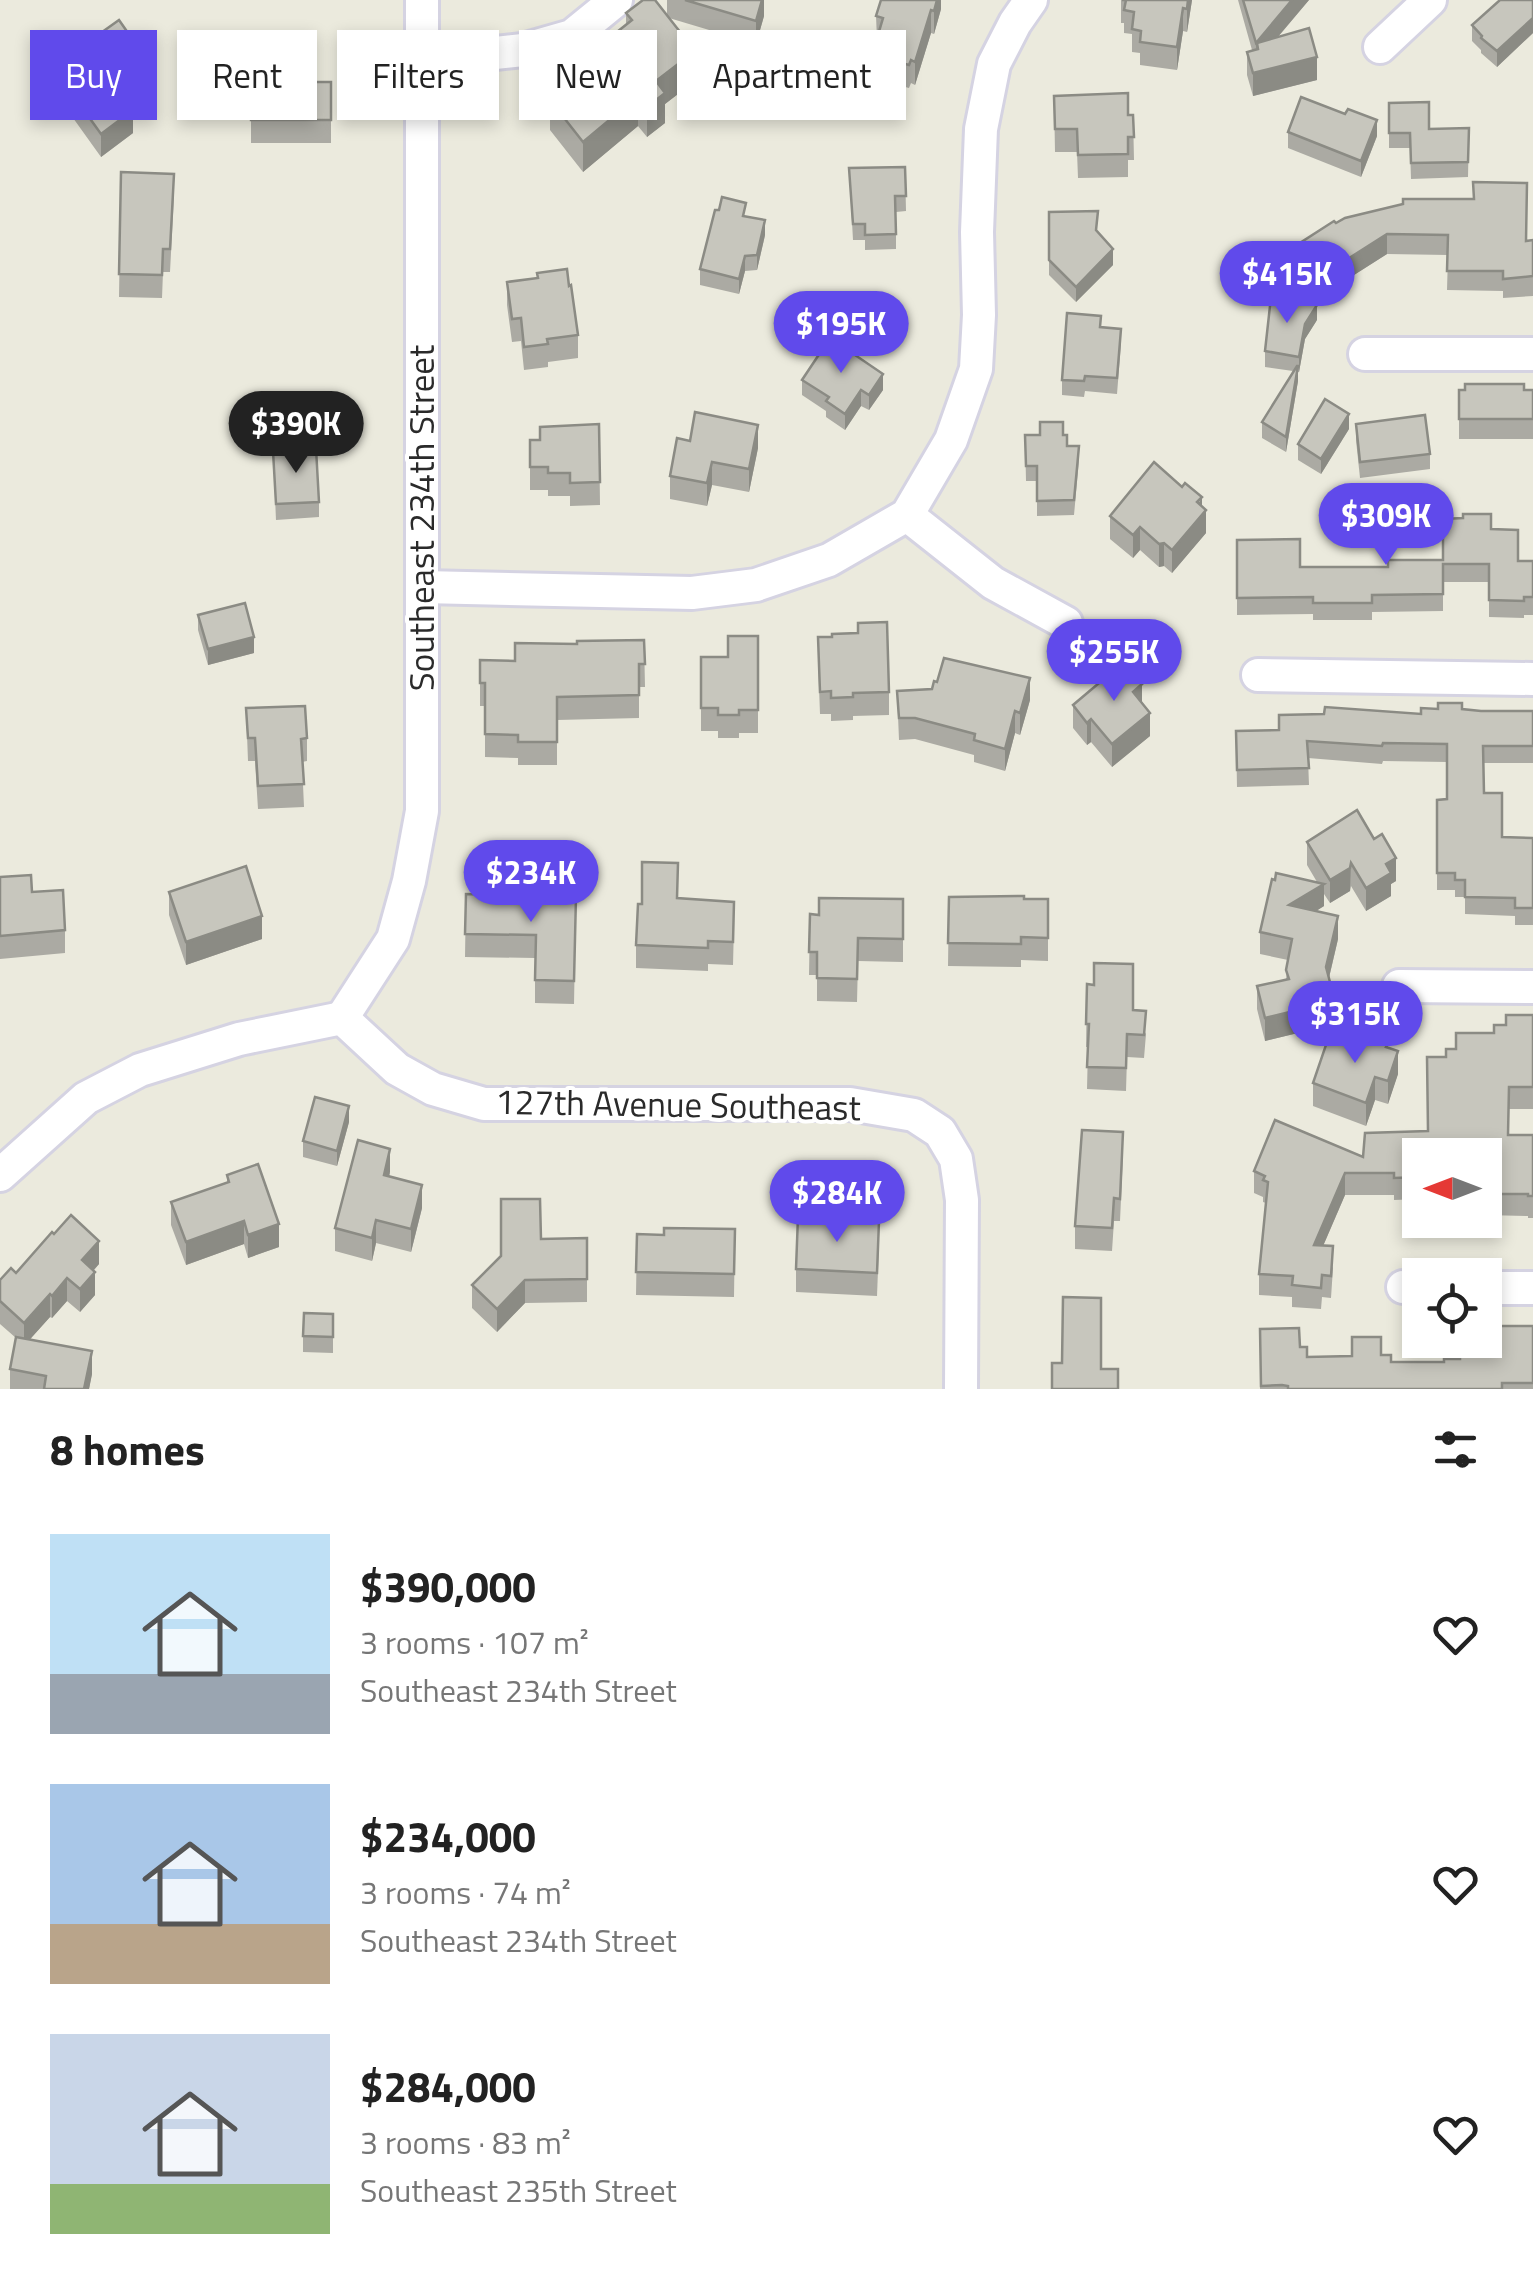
<!DOCTYPE html>
<meta charset="utf-8">
<style>
body{margin:0;font-family:"Titillium Web",sans-serif;background:#f2f2f2;color:#222;height:100vh;display:flex;flex-direction:column;font-size:38px;white-space:nowrap}
*{box-sizing:border-box;margin:0}
p{font-size:32px;color:#767676}
.icon{flex:none;width:55px;height:55px;fill:none;stroke:currentColor;stroke-width:2;stroke-linecap:round;stroke-linejoin:round}
.map{position:relative;height:1389px;overflow:hidden}
.drawer{display:flex;flex-direction:column;background:#fff;flex:1}
.drawer>*{flex:none}
.hud{position:absolute;left:30px;top:30px;width:1000px;height:90px;display:flex;gap:20px}
.needle{width:65px;rotate:270deg}
.fabs{position:absolute;left:1402px;top:1138px;display:grid;gap:20px}
.fabs a{display:grid;place-items:center;width:100px;height:100px;border-radius:0px;background:#fff;box-shadow:0 5px 15px #0003;font-size:50px}
.price{position:absolute;translate:-50% -85px;padding:0 22px;border-radius:35px;background:#604aeb;color:#fff;font-size:32px;line-height:65px;filter:drop-shadow(0 2px 5px #0008)}
.price::after{content:'';position:absolute;left:50%;top:60px;width:30px;height:22px;margin-left:-15px;background:inherit;clip-path:polygon(0 0,100% 0,50% 100%)}
.price.on{background:#222;color:#fff}
ul{padding:0;list-style:none}
li{display:flex;align-items:center;gap:30px;height:250px;padding:0 50px}
li span{display:grid;place-items:center;flex:none;width:280px;height:200px;border-radius:0px;color:#555}
li>.icon{margin-inline-start:auto}
span .icon{width:120px;height:120px;fill:#fffc;stroke-width:1}
li b{font-size:42px}
h2{display:flex;justify-content:space-between;align-items:center;height:120px;padding:0 50px;font-size:42px}
.pill{padding:0 35px;border-radius:0px;background:#fff;box-shadow:0 5px 15px #0003;font-size:35px;line-height:90px}
.pill.on{background:#604aeb;color:#fff}
.map>svg:first-child{display:block}
</style>
<div class="map">
<svg width="1533" height="1389" viewBox="0 0 1533 1389">
<rect width="100%" height="100%" fill="#ebeadd"/>
<g fill="none" stroke-linecap="round" stroke-linejoin="round">
<g stroke="#d5d3e2" stroke-width="38">
<g id="street">
<path d="M1380 47 1430 0"/>
<path d="M423 61 523 50 572 36 616 0"/>
<path d="M1365 354H1533"/>
<path d="M907 515 993 583 1066 623"/>
<path d="M423 587 692 593 756 585 829 560 907 515 951 440 976 369 979 315 977 232 981 129 994 64 1015 23 1031 0"/>
<path d="M1258 675 1533 679"/>
<path d="M1399 986 1533 987"/>
<path d="M342 1018 393 939 409 881 422 811V0"/>
<path d="M0 1175 86 1098 140 1070 239 1039 342 1018 397 1069 433 1089 484 1104H850L914 1115 940 1132 956 1159 962 1200 961 1389"/>
<path d="M1403 1287H1420"/>
<path d="M1485 1288H1533"/>
</g>
</g>
<use href="#street" stroke="#fff" stroke-width="32"/>
</g>
<g fill="#abaaa3">
<path d="M667 0H764V16L756 44 669 18 695 81 665 104V123L647 137 638 126 583 172 550 130V113L538 99V69L593 51 626 25V13L667 15Z"/>
<path d="M941 0V9L934 34 931 33 915 85 911 83 909 88 872 78V55L877 39 876 16Z"/>
<path d="M1121 0H1192L1187 32 1183 31 1177 70 1140 65V53L1132 52V34L1124 33V23H1121Z"/>
<path d="M1238 0H1309L1278 37 1317 80 1253 96 1247 75V52L1252 50Z"/>
<path d="M1533 0V33L1497 67 1481 53V50L1472 41V25Z"/>
<path d="M251 46 289 82H331V143H251Z"/>
<path d="M53 67 142 76 120 92 133 133 101 157 53 90Z"/>
<path d="M1054 96 1128 115H1133L1134 160H1128V177L1078 178 1077 152H1055Z"/>
<path d="M1389 103 1429 129 1469 128 1468 177 1411 179 1410 148H1389Z"/>
<path d="M1345 114 1377 136 1361 177 1288 148V132Z"/>
<path d="M905 167 906 211 896 212V249L865 250V240H853L849 168Z"/>
<path d="M121 172 174 196 170 272H163L162 298 119 297Z"/>
<path d="M1473 182 1526 241 1533 240V296L1503 298V291L1447 290 1448 255 1387 254 1321 296 1300 263V243L1336 223 1473 199Z"/>
<path d="M1049 212 1097 231 1113 265 1076 302 1049 275Z"/>
<path d="M746 216 765 235 757 270 745 271 739 294 700 285V269Z"/>
<path d="M537 273 578 335V358L548 362V367L524 370 521 341 512 342 507 305V282L537 278Z"/>
<path d="M1317 320 1305 339 1299 372H1298V381L1286 452 1262 438V422L1293 371 1265 367V351Z"/>
<path d="M1101 327 1121 344 1117 394 1085 391 1084 397 1062 395V380Z"/>
<path d="M802 380 883 390 869 410 861 406 845 430 826 417V411L802 395Z"/>
<rect x="1459" y="390" width="74" height="49"/>
<path d="M599 424 600 505 570 506V496H548V490H530V440H540Z"/>
<path d="M1356 424 1430 454V469L1360 478 1356 440Z"/>
<path d="M1349 429 1321 474 1298 460V444Z"/>
<path d="M1025 435H1063L1067 446 1079 460 1074 515 1037 516V481H1026Z"/>
<path d="M690 441 758 448 749 492 712 485 707 506 670 499V476Z"/>
<path d="M273 451 319 502V517L276 520Z"/>
<path d="M1202 506 1206 533 1172 573 1164 566 1159 567 1140 550 1133 558 1110 539V516Z"/>
<path d="M1491 529 1518 561H1533V615H1524V618L1489 617V582H1443V611L1372 612V620H1313V614L1237 615V540L1300 567H1388L1443 560Z"/>
<path d="M198 615 254 653 208 665 198 630Z"/>
<path d="M758 636V733H739V738H718V731H701V657H728Z"/>
<path d="M644 640 645 687H639V718L557 720V765H518V758L485 757V706H480V660L515 661 577 644Z"/>
<path d="M818 660 889 692V715L853 716V720L831 721V714H820Z"/>
<path d="M897 691 1030 700 1020 735 1015 733 1005 771 974 762V755L915 739 899 740Z"/>
<path d="M1142 703 1150 736 1112 767 1091 742 1087 745 1073 728V705Z"/>
<path d="M246 708 307 738V761L302 762 304 807 258 809 255 761H248Z"/>
<path d="M1462 709 1481 711H1533V763H1484V793L1502 837 1533 838V925H1515V916L1465 914V897H1455V890H1437V800L1447 799V762L1383 761 1382 764 1308 758 1309 785 1237 787 1236 731 1279 730Z"/>
<path d="M1307 842 1396 881 1391 884V896L1366 911 1351 886 1350 891 1330 903 1324 894V906L1316 911 1338 939 1329 978 1335 1024 1265 1041 1257 1009V986L1286 980 1288 960 1260 954V932L1317 882 1307 865Z"/>
<path d="M0 877 32 892 65 930V953L0 959Z"/>
<path d="M169 892 262 939 186 965 169 915Z"/>
<path d="M466 894 576 896 574 1004 535 1003V958L465 957Z"/>
<path d="M949 897 1048 899V961L1021 960V967L948 966Z"/>
<path d="M677 898 734 925 733 965 708 964V971L636 968V945Z"/>
<path d="M903 899V962L858 961 857 1002 817 1001V975H809L810 914 819 915Z"/>
<path d="M1087 984 1133 1010 1146 1034 1144 1058 1127 1057 1126 1091 1087 1089 1088 1047H1086Z"/>
<path d="M1533 1015V1109H1509L1508 1135H1533V1218H1528V1216L1485 1215V1155H1420V1199L1394 1200V1195H1345L1323 1246 1333 1268 1331 1298 1322 1297 1321 1309 1292 1307V1297L1259 1295V1274L1266 1203 1263 1202V1197L1254 1193V1171L1363 1157 1428 1131 1446 1057 1456 1049 1494 1033 1506 1025Z"/>
<path d="M1355 1048H1389L1398 1074 1388 1104 1375 1100 1366 1126 1313 1106V1083Z"/>
<path d="M349 1122 337 1166 303 1157V1141Z"/>
<path d="M1123 1155 1120 1221H1114L1112 1251 1075 1249V1226Z"/>
<path d="M390 1172 389 1176 422 1208 411 1252 376 1243 372 1261 335 1251V1228Z"/>
<path d="M227 1175 279 1247 248 1258 244 1244 186 1265 171 1225V1202L227 1182Z"/>
<path d="M735 1229 734 1297 636 1295 637 1234 664 1235Z"/>
<path d="M587 1238V1302L525 1303 497 1332 472 1308V1285L541 1239Z"/>
<path d="M879 1244 877 1296 796 1292V1269Z"/>
<path d="M99 1264 94 1270 95 1295 80 1312 67 1301 52 1318 50 1317 30 1339 92 1374 89 1389H10V1369L16 1338 0 1324V1280L16 1273Z"/>
<path d="M333 1314V1353L303 1352V1336Z"/>
<path d="M1533 1326V1389H1260V1329L1300 1347 1307 1357 1381 1355 1391 1362H1444L1460 1359 1471 1352Z"/>
</g>
<g fill="#8b8b84">
<path d="M762 0H764V16L756 44V21Z"/>
<path d="M937 0H941V9L934 34V11Z"/>
<path d="M1188 0H1192L1187 32V9Z"/>
<path d="M1292 0H1309L1258 60 1257 43 1256 63V43Z"/>
<path d="M1183 8V31L1177 70V47Z"/>
<path d="M931 10V33L915 85V62Z"/>
<path d="M1533 18V33L1497 67V51Z"/>
<path d="M695 51V81L665 104V123L647 137V107L656 81Z"/>
<path d="M142 53V76L109 99V77Z"/>
<path d="M1317 57V80L1253 96V73Z"/>
<path d="M638 96V126L583 172V142Z"/>
<path d="M133 110V133L101 157V134Z"/>
<path d="M1377 120V136L1361 177V161Z"/>
<path d="M765 220V235L757 270V255Z"/>
<path d="M1387 234V254L1321 296V276Z"/>
<path d="M1113 249V265L1076 302V287Z"/>
<path d="M745 256V271L739 294V279Z"/>
<path d="M1317 305V320L1305 339 1299 372V357L1305 324Z"/>
<path d="M1298 366V381L1286 452V437Z"/>
<path d="M883 374V390L869 410V395Z"/>
<path d="M861 390V406L845 430V414Z"/>
<path d="M1349 414V429L1321 474V459Z"/>
<path d="M758 425V448L749 492V469Z"/>
<path d="M712 462V485L707 506V483Z"/>
<path d="M1202 497V515L1206 510V533L1172 573V550Z"/>
<path d="M1140 527V550L1133 558V535Z"/>
<path d="M1164 543V566L1159 567V544Z"/>
<path d="M254 637V653L208 665V649Z"/>
<path d="M1030 678V700L1020 735V713Z"/>
<path d="M1142 684V707L1133 692Z"/>
<path d="M1015 711V733L1005 771V749Z"/>
<path d="M1150 713V736L1112 767V744Z"/>
<path d="M1091 719V742L1087 745V723Z"/>
<path d="M1396 858V881L1391 884V896L1366 911V888L1386 864Z"/>
<path d="M1351 863 1350 891 1330 903V880Z"/>
<path d="M1324 884V906L1289 928V905Z"/>
<path d="M262 916V939L186 965V942Z"/>
<path d="M1338 916V939L1326 990V967Z"/>
<path d="M1335 1001V1024L1265 1041V1018Z"/>
<path d="M1398 1051V1074L1388 1104V1081Z"/>
<path d="M1375 1077V1100L1366 1126V1103Z"/>
<path d="M349 1106V1122L337 1166V1151Z"/>
<path d="M390 1149V1172L384 1198V1175Z"/>
<path d="M1345 1173V1195L1314 1267V1245Z"/>
<path d="M422 1185V1208L411 1252V1229Z"/>
<path d="M376 1220V1243L372 1261V1238Z"/>
<path d="M244 1221V1244L186 1265V1242Z"/>
<path d="M279 1224V1247L248 1258V1235Z"/>
<path d="M99 1241V1264L82 1283V1260Z"/>
<path d="M95 1272V1295L80 1312V1289Z"/>
<path d="M67 1278V1301L52 1318V1296Z"/>
<path d="M525 1280V1303L497 1332V1309Z"/>
<path d="M50 1294V1317L24 1346V1323Z"/>
<path d="M92 1351V1374L89 1389H84Z"/>
</g>
<g fill="#c7c6bd" stroke="#8b8b84" stroke-width="2.5">
<path d="M643 0H655L695 51 656 81 665 93 647 107 638 96 583 142 550 100 558 93 538 69 561 50 568 59 587 44 593 51 632 20 626 13Z"/>
<path d="M685 0H762L756 21Z"/>
<path d="M881 0H937L934 11 931 10 915 62 911 60 909 65 872 55 883 18 876 16Z"/>
<path d="M1122 0H1188L1187 9 1183 8 1177 47 1140 42 1141 31 1132 29 1134 12 1124 10 1126 0Z"/>
<path d="M1243 0H1292L1256 43Z"/>
<path d="M1500 0H1533V18L1497 51 1481 38 1482 36 1472 25Z"/>
<path d="M119 20 142 53 109 77 133 110 101 134 53 67Z"/>
<path d="M1309 28 1317 57 1253 73 1247 52 1258 49 1257 43Z"/>
<path d="M251 46H288L289 82H331V120H251Z"/>
<path d="M1128 93V115H1133L1134 137H1128V154L1078 155 1077 129H1055L1054 96Z"/>
<path d="M1301 97 1345 114 1348 109 1377 120 1361 161 1288 132Z"/>
<path d="M1429 102V129L1469 128 1468 162 1411 163 1410 133H1389V103Z"/>
<path d="M905 167 906 196H895L896 234 865 235V224H853L849 168Z"/>
<path d="M121 172 174 174 170 249H163L162 275 119 274Z"/>
<path d="M1473 182 1527 183 1526 241 1533 240V276L1503 279V271H1447L1448 235 1387 234 1321 276 1300 243 1334 221 1336 223 1345 218 1403 204V199H1474Z"/>
<path d="M722 197 746 203 743 216 765 220 757 255 745 256 739 279 700 269 715 210H719Z"/>
<path d="M1098 211 1096 230 1113 249 1076 287 1049 260V212Z"/>
<path d="M567 269 569 286 571 285 578 335 547 339 548 344 524 347 521 318 512 319 507 282 538 278 537 273Z"/>
<path d="M1271 297 1317 305 1305 324 1299 357 1265 351Z"/>
<path d="M1067 313 1101 316 1100 327 1121 329 1117 378 1085 376 1084 381 1062 380Z"/>
<path d="M830 338 883 374 869 395 861 390 845 414 826 401 829 397 802 380Z"/>
<path d="M1297 366H1298L1286 437 1262 422Z"/>
<path d="M1465 384H1524V390H1533V419H1459V390H1465Z"/>
<path d="M1325 399 1349 414 1321 459 1298 444Z"/>
<path d="M695 412 758 425 749 469 712 462 707 483 670 476 677 438 690 441Z"/>
<path d="M1425 415 1430 454 1360 462 1356 424Z"/>
<path d="M1040 422H1063V435H1067V446H1079L1074 500 1037 501V466H1026L1025 435H1040Z"/>
<path d="M599 424 600 482 570 483V473H548V467H530V440H540V427Z"/>
<path d="M316 448 319 502 276 504 273 451Z"/>
<path d="M1154 462 1182 487 1185 483 1202 497 1197 502 1206 510 1172 550 1164 543 1159 544 1140 527 1133 535 1110 516Z"/>
<path d="M1463 514H1491V529L1518 530V561H1533V597H1524V601L1489 600V564H1443V594L1372 595V603H1313V597L1237 598V540L1300 539V567H1388V560H1443V519L1463 518Z"/>
<path d="M245 603 254 637 208 649 198 615Z"/>
<path d="M887 622 889 692 853 693V697L831 698V691L820 692 818 637H832V634L858 633V623Z"/>
<path d="M728 636H758V710H739V715H718V708H701V657H728Z"/>
<path d="M644 640 645 664H639V695L557 697V742H518V735L485 734V683H480V660L515 661V643L577 644V641Z"/>
<path d="M944 658 1030 678 1020 713 1015 711 1005 749 974 740 975 734 915 718H899L897 691 932 689 934 681 937 682Z"/>
<path d="M1124 662 1142 684 1133 692 1150 713 1112 744 1091 719 1087 723 1073 705Z"/>
<path d="M1438 703H1462V709L1481 711H1533V746H1483L1484 793H1502V837L1533 838V908H1515V898L1465 897V880H1455V873H1437V800L1447 799V744L1383 743 1382 746 1307 741 1309 768 1237 770 1236 731 1279 730V715L1324 714 1325 707 1421 714V708L1438 709Z"/>
<path d="M305 706 307 738 301 739 304 784 258 786 255 738H248L246 708Z"/>
<path d="M1357 810 1374 839 1382 834 1396 858 1386 864 1391 873 1366 888 1351 863 1350 868 1330 880 1307 842Z"/>
<path d="M642 862 678 863 677 898 734 902 733 942 708 941V948L636 945 638 904H642Z"/>
<path d="M246 866 262 916 186 942 169 892Z"/>
<path d="M1276 873 1324 884 1289 905 1338 916 1326 967 1335 1001 1265 1018 1257 986 1289 979 1286 970 1292 939 1260 932 1272 879 1275 880Z"/>
<path d="M31 875 32 892 63 890 65 930 0 936V877Z"/>
<path d="M520 880H547V895L576 896 574 981 535 980 536 935 465 934 466 894 520 895Z"/>
<path d="M1024 896V899H1048V938L1021 937V944L948 943 949 897Z"/>
<path d="M819 898 903 899V939L858 938 857 979 817 978V952H809L810 914 819 915Z"/>
<path d="M1094 963 1133 964V1010L1146 1011 1144 1035 1127 1034 1126 1068 1087 1067 1089 1024H1086L1087 984 1094 985Z"/>
<path d="M1506 1015H1533V1087H1509L1508 1135H1533V1196H1528V1194H1485V1155H1420V1177L1394 1178V1173H1345L1314 1245 1333 1246 1331 1276 1322 1275 1321 1288 1292 1285 1293 1276 1259 1274 1268 1182 1263 1180 1265 1176 1254 1171 1275 1120 1363 1157 1365 1133 1428 1131 1427 1057H1446V1049H1456V1033H1494V1025H1506Z"/>
<path d="M1360 1032 1389 1042 1386 1047 1398 1051 1388 1081 1375 1077 1366 1103 1313 1083 1328 1039 1355 1048Z"/>
<path d="M315 1097 349 1106 337 1151 303 1141Z"/>
<path d="M1082 1130 1123 1132 1120 1199 1114 1198 1112 1228 1075 1226Z"/>
<path d="M358 1140 390 1149 384 1175 422 1185 411 1229 376 1220 372 1238 335 1228Z"/>
<path d="M258 1164 279 1224 248 1235 244 1221 186 1242 171 1202 229 1182 227 1175Z"/>
<path d="M501 1199H540L541 1239 587 1238V1279L525 1280 497 1309 472 1285 501 1256Z"/>
<path d="M71 1215 99 1241 82 1260 95 1272 80 1289 67 1278 52 1296 50 1294 24 1323 0 1301V1280L11 1268 16 1273 52 1232 54 1234Z"/>
<path d="M798 1216 879 1221 877 1273 796 1269Z"/>
<path d="M664 1228 735 1229 734 1274 636 1272 637 1234 664 1235Z"/>
<path d="M1063 1297 1101 1298V1369H1118V1389H1052V1363H1062Z"/>
<path d="M304 1313 333 1314V1337L303 1336Z"/>
<path d="M1485 1326H1533V1383H1502V1389H1288V1386L1282 1385 1261 1386 1260 1329 1299 1328 1300 1347H1307V1357L1352 1356V1337H1381V1355H1391V1362H1444V1359H1460V1352H1471V1340H1485Z"/>
<path d="M16 1337 92 1351 84 1389H44L46 1376 10 1369Z"/>
</g>
<g text-anchor="middle" stroke-width="8" stroke-linejoin="round" paint-order="stroke">
<g font-size="35" fill="#2a2a2a" stroke="#fff">
<text transform="translate(422 518) rotate(-90)" y="12">Southeast 234th Street</text>
<text transform="translate(678 1105) rotate(1)" y="12">127th Avenue Southeast</text>
</g>
</g>
</svg>
<div class="fabs">
<a><svg class="needle" viewBox="-14 -14 28 28"><path d="M0-13l5 13h-10z" fill="#e53935"/><path d="M0 13l5-13h-10z" fill="#767676"/></svg></a>
<a><svg class="icon" aria-label="locate" viewBox="0 0 24 24"><circle cx="12" cy="12" r="6"/><path d="M12 2v4M12 18v4M2 12h4M18 12h4"/></svg></a>
</div>
<b class="price" style="left:1287px;top:326px">$415K</b>
<b class="price" style="left:841px;top:376px">$195K</b>
<b class="price on" style="left:296px;top:476px">$390K</b>
<b class="price" style="left:1386px;top:568px">$309K</b>
<b class="price" style="left:1114px;top:704px">$255K</b>
<b class="price" style="left:531px;top:925px">$234K</b>
<b class="price" style="left:1355px;top:1066px">$315K</b>
<b class="price" style="left:837px;top:1245px">$284K</b>
<div class="hud">
<a class="pill on">Buy</a>
<a class="pill">Rent</a>
<a class="pill">Filters</a>
<a class="pill">New</a>
<a class="pill">Apartment</a>
</div>
</div>
<section class="drawer">
<h2>8 homes<svg class="icon" aria-label="filters" viewBox="0 0 24 24"><path d="M4 7h16M4 17h16"/><circle cx="9" cy="7" r="2"/><circle cx="15" cy="17" r="2"/></svg></h2>
<ul>
<li><span style="background:linear-gradient(#bfe0f5 70%,#9aa5b1 0)"><svg class="icon" aria-label="home" viewBox="0 0 24 24"><path d="M3 11l9-7 9 7M6 9v11h12V9"/></svg></span><div><b>$390,000</b><p>3 rooms · 107 m²</p><p>Southeast 234th Street</p></div><svg class="icon" aria-label="heart" viewBox="0 0 24 24"><path d="M12 20l-8-8c-3-5 5-10 8-4 3-6 11-1 8 4z"/></svg></li>
<li><span style="background:linear-gradient(#a9c7e8 70%,#b9a48a 0)"><svg class="icon" aria-label="home" viewBox="0 0 24 24"><path d="M3 11l9-7 9 7M6 9v11h12V9"/></svg></span><div><b>$234,000</b><p>3 rooms · 74 m²</p><p>Southeast 234th Street</p></div><svg class="icon" aria-label="heart" viewBox="0 0 24 24"><path d="M12 20l-8-8c-3-5 5-10 8-4 3-6 11-1 8 4z"/></svg></li>
<li><span style="background:linear-gradient(#c9d6e8 75%,#8fb573 0)"><svg class="icon" aria-label="home" viewBox="0 0 24 24"><path d="M3 11l9-7 9 7M6 9v11h12V9"/></svg></span><div><b>$284,000</b><p>3 rooms · 83 m²</p><p>Southeast 235th Street</p></div><svg class="icon" aria-label="heart" viewBox="0 0 24 24"><path d="M12 20l-8-8c-3-5 5-10 8-4 3-6 11-1 8 4z"/></svg></li>
</ul>
</section>
